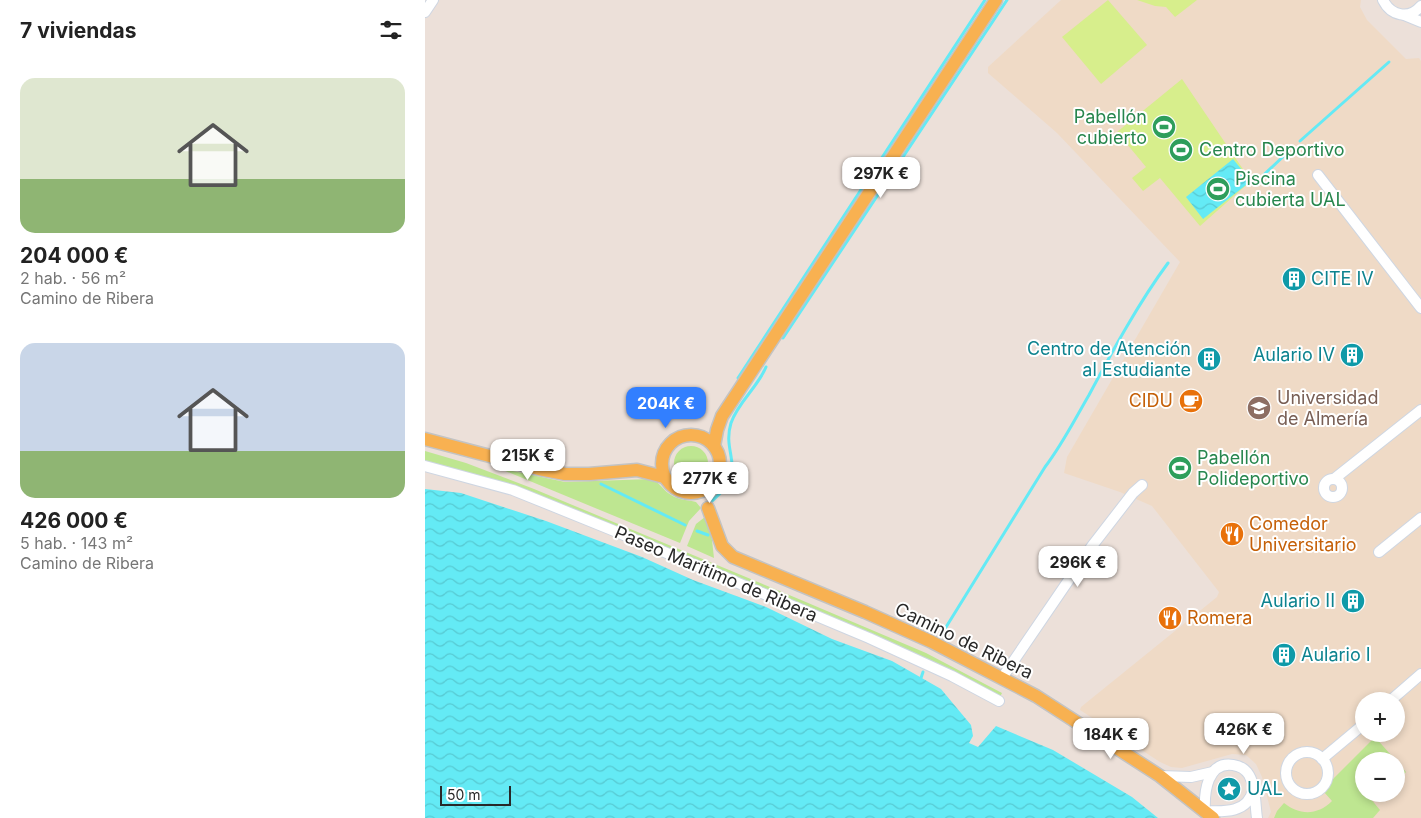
<!DOCTYPE html>
<html lang="es">
<meta charset="utf-8">
<style>
body{margin:0;font-family:Inter,sans-serif;background:#f6f6f6;color:#222;height:100vh;display:flex;flex-direction:column;font-size:19px;white-space:nowrap}
*{box-sizing:border-box;margin:0}
p{font-size:16px;color:#767676}
.icon{flex:none;width:28px;height:28px;fill:none;stroke:currentColor;stroke-width:2;stroke-linecap:round;stroke-linejoin:round}
.map{position:relative;flex:1;overflow:hidden}
.sheet{display:flex;flex-direction:column;background:#fff;width:425px}
.sheet>*{flex:none}
.buttons{position:absolute;left:930px;top:692px;display:grid;gap:10px}
.buttons a{display:grid;place-items:center;width:50px;height:50px;border-radius:50%;background:#fff;box-shadow:0 2px 8px #0003;font-size:25px}
.scale{position:absolute;left:15px;bottom:12px;width:71px;box-sizing:border-box;padding-left:5px;border:2px solid #282828;border-top:0;font-size:14px;line-height:18px;white-space:nowrap;color:#282828;-webkit-text-stroke:4px #fff;paint-order:stroke}
.price{position:absolute;translate:-50% -42px;padding:0 11px;border-radius:10px;background:#fff;color:#222;font-size:16px;line-height:32px;filter:drop-shadow(0 1px 2px #0008)}
.price::after{content:'';position:absolute;left:50%;top:30px;width:15px;height:11px;margin-left:-8px;background:inherit;clip-path:polygon(0 0,100% 0,50% 100%)}
.price.on{background:#327fff;color:#fff}
ul{padding:0;list-style:none}
li{display:grid;align-content:center;gap:10px;height:265px;padding:0 20px}
li span{display:grid;place-items:center;height:155px;border-radius:15px;color:#555}
li>.icon{margin-inline-start:auto}
span .icon{width:90px;height:90px;fill:#fffc;stroke-width:1}
li b{font-size:21px}
h2{display:flex;justify-content:space-between;align-items:center;height:60px;padding:0 20px;font-size:21px}
main{display:flex;flex:1;min-height:0}
.map>svg:first-child{display:block}
</style>
<main>
<section class="sheet">
<h2>7 viviendas<svg class="icon" aria-label="filters" viewBox="0 0 24 24"><path d="M4 7h16M4 17h16"/><circle cx="9" cy="7" r="2"/><circle cx="15" cy="17" r="2"/></svg></h2>
<ul>
<li><span style="background:linear-gradient(#dfe7d0 65%,#8fb573 0)"><svg class="icon" aria-label="home" viewBox="0 0 24 24"><path d="M3 11l9-7 9 7M6 9v11h12V9"/></svg></span><div><b>204 000 €</b><p>2 hab. · 56 m²</p><p>Camino de Ribera</p></div></li>
<li><span style="background:linear-gradient(#c9d6e8 70%,#8fb573 0)"><svg class="icon" aria-label="home" viewBox="0 0 24 24"><path d="M3 11l9-7 9 7M6 9v11h12V9"/></svg></span><div><b>426 000 €</b><p>5 hab. · 143 m²</p><p>Camino de Ribera</p></div></li>
</ul>
</section>
<div class="map">
<svg width="996" height="818" viewBox="0 0 996 818">
<defs>
<pattern id="water-waves" width="16" height="10" patternUnits="userSpaceOnUse" patternTransform="scale(1.25)"><rect width="16" height="10" fill="#64eaf5"/><path d="M0 5q4-4 8 0t8 0" fill="none" stroke="#57c9d2"/></pattern>
</defs>
<rect width="100%" height="100%" fill="#ece0d9"/>
<path fill="#efdac6" fill-rule="evenodd" d="M636 0H936L935 7 942 20 981 59 994 58 996 61V818H843L846 812 837 777 831 764 821 755 807 754 757 768 746 767 735 762 655 710 656 707 792 597 794 592 727 506 695 492 639 473 642 457 755 262 632 133 563 73V67ZM939 701H971V734H939ZM939 761H971V794H939Z"/>
<g fill="#bee691">
<circle cx="266" cy="463" r="17"/>
<path d="M0 451 41 463 109 489 369 597 501 653 577 693 575 697 92 487 0 461Z"/>
<path d="M73 468 140 482 227 479C235 483 239 491 246 495 254 500 263 500 271 502L276 508 264 521 255 543Z"/>
<path d="M280 517 287 540 289 558 262 546 271 524Z"/>
<path d="M950 737 981 772 971 782V761H939V794H949L945 798 955 810 948 818H849L852 811 859 803C874 815 892 816 907 801L899 792 908 779Z"/>
</g>
<g fill="#d7ee8c">
<path d="M683 0 722 45 676 84 637 37Z"/>
<path d="M712 0H772L750 17 741 7 730 6Z"/>
<path d="M757 79 826 181 775 226 735 178 718 191 707 178 721 167 692 132Z"/>
</g>
<g fill="url(#water-waves)">
<path d="M808 159 826 181 778 219 761 197Z"/>
<path d="M0 489 36 493 121 521 217 557 268 580 341 607 407 639 467 661 516 689 546 725 548 736 544 743 553 747 571 726 628 750 707 797 733 818H0Z"/>
</g>
<g fill="none" stroke-linecap="round" stroke-linejoin="round">
<g stroke="#64eaf5" stroke-width="3">
<path d="M875 141 964 62"/>
<path d="M829 184 863 152"/>
<path d="M358 338 582 0"/>
<path d="M313 378 560 0"/>
<path d="M176 484 260 525"/>
<path d="M287 501C325 469 296 456 306 423 313 402 333 387 341 367"/>
<path d="M272 531 283 535"/>
<path d="M518 632 620 467C637 445 650 419 664 395 687 352 714 302 743 263"/>
<path d="M496 678 498 672"/>
</g>
<g stroke="#ced6e2" stroke-width="12">
<g id="minor">
<path d="M958 0C966 16 984 20 996 6"/>
<path d="M0 12 8 0"/>
<path d="M979 15 996 22"/>
<path d="M893 175 996 308"/>
<path d="M0 466 88 490 187 530 444 638 527 676 574 701"/>
<path d="M909 479 996 410"/>
<circle cx="908" cy="488" r="9"/>
<path d="M954 552 996 518"/>
<path d="M577 678 667 546 708 493 717 485"/>
<path d="M965 701 996 674"/>
<circle cx="882" cy="773" r="21"/>
<path d="M897 759 939 724"/>
<path d="M735 776 766 777 788 772"/>
<path d="M828 789C824 813 799 812 780 811 779 793 782 761 808 765 815 766 821 770 824 775 831 787 830 805 832 818"/>
</g>
</g>
<g stroke="#c3c3c3" stroke-width="15">
<g id="major">
<circle cx="266" cy="464" r="29"/>
<path d="M0 439 114 469 140 474H164L212 470 239 477"/>
<path d="M289 446 292 430 297 416 571 0"/>
<path d="M283 508 297 546 308 557 440 612 507 642 611 696 735 776 788 818"/>
</g>
</g>
<use href="#minor" stroke="#fff" stroke-width="10"/>
<use href="#major" stroke="#f8b151" stroke-width="12"/>
</g>
<defs>
<g id="stadium-disc" transform="scale(1.25)"><circle r="9.5" fill="#2e9e5b" stroke="#fff"/><path d="M0-5a6.5 5 0 1 0 0 10a6.5 5 0 1 0 0-10ZM-3.5-1.8h7v3.6h-7Z" fill="#fff"/></g>
<g id="building-disc" transform="scale(1.25)"><circle r="9.5" fill="#0f9aa8" stroke="#fff"/><path d="M-4-6H4V6H1V3H-1V6H-4ZM-2.5-4.3h1.7v1.8h-1.7ZM.8-4.3h1.7v1.8H.8ZM-2.5-1h1.7V.8h-1.7ZM.8-1h1.7V.8H.8Z" fill="#fff"/></g>
<g id="cafe-disc" transform="scale(1.25)"><circle r="9.5" fill="#e8710a" stroke="#fff"/><path d="M-5.5-4.5H6V0H3Q3 3.5 0 3.5H-2.5Q-5.5 3.5-5.5 0ZM3-3.2v2h1.7v-2ZM-6 4.5H4V6H-6Z" fill="#fff"/></g>
<g id="university-disc" transform="scale(1.25)"><circle r="9.5" fill="#8d6e63" stroke="#fff"/><path d="M0-5L7-2L0 1L-7-2ZM-4 1L0 2.5L4 1V4Q0 6-4 4Z" fill="#fff"/></g>
<g id="restaurant-disc" transform="scale(1.25)"><circle r="9.5" fill="#e8710a" stroke="#fff"/><path d="M-5-6h1v4h1v-4h1v4h1v-4h1v5L-1.5 .5V6h-2V.5L-5-1ZM5-6V6H3V1.5H1.5Q1.5-4 5-6Z" fill="#fff"/></g>
<g id="sight-disc" transform="scale(1.25)"><circle r="9.5" fill="#0f9aa8" stroke="#fff"/><path d="M0-6L1.8-2.2L6-1.7L2.9 1.2L3.7 5.4L0 3.3L-3.7 5.4L-2.9 1.2L-6-1.7L-1.8-2.2Z" fill="#fff"/></g>
</defs>
<g fill-rule="evenodd">
<use href="#stadium-disc" x="739" y="127"/>
<use href="#stadium-disc" x="756" y="150"/>
<use href="#stadium-disc" x="793" y="189"/>
<use href="#building-disc" x="869" y="279"/>
<use href="#building-disc" x="927" y="355"/>
<use href="#building-disc" x="784" y="359"/>
<use href="#cafe-disc" x="766" y="401"/>
<use href="#university-disc" x="834" y="408"/>
<use href="#stadium-disc" x="755" y="468"/>
<use href="#restaurant-disc" x="807" y="534"/>
<use href="#building-disc" x="928" y="601"/>
<use href="#restaurant-disc" x="745" y="618"/>
<use href="#building-disc" x="859" y="655"/>
<use href="#sight-disc" x="804" y="789"/>
</g>
<g text-anchor="middle" stroke-width="4" stroke-linejoin="round" paint-order="stroke">
<g font-size="18" fill="#27864d" stroke="#fff" text-anchor="start">
<text x="722" y="123" text-anchor="end">Pabellón<tspan x="722" dy="21">cubierto</tspan></text>
<text x="774" y="156">Centro Deportivo</text>
<text x="810" y="185">Piscina<tspan x="810" dy="21">cubierta UAL</tspan></text>
<text x="772" y="464">Pabellón<tspan x="772" dy="21">Polideportivo</tspan></text>
</g>
<g font-size="18" fill="#0d838f" stroke="#fff" text-anchor="start">
<text x="886" y="285">CITE IV</text>
<text x="766" y="355" text-anchor="end">Centro de Atención<tspan x="766" dy="21">al Estudiante</tspan></text>
<text x="910" y="361" text-anchor="end">Aulario IV</text>
<text x="910" y="607" text-anchor="end">Aulario II</text>
<text x="876" y="661">Aulario I</text>
<text x="822" y="795">UAL</text>
</g>
<g font-size="18" fill="#785e54" stroke="#fff" text-anchor="start">
<text x="852" y="404">Universidad<tspan x="852" dy="21">de Almería</tspan></text>
</g>
<g font-size="18" fill="#c56008" stroke="#fff" text-anchor="start">
<text x="748" y="407" text-anchor="end">CIDU</text>
<text x="824" y="530">Comedor<tspan x="824" dy="21">Universitario</tspan></text>
<text x="762" y="624">Romera</text>
</g>
<g font-size="18" fill="#282828" stroke="#fff">
<text transform="translate(291 574) rotate(23)" y="6">Paseo Marítimo de Ribera</text>
<text transform="translate(539 641) rotate(26)" y="6">Camino de Ribera</text>
</g>
</g>
</svg>
<div class="buttons">
<a>+</a>
<a>−</a>
</div>
<div class="scale">50 m</div>
<b class="price" style="left:456px;top:199px">297K €</b>
<b class="price on" style="left:241px;top:429px">204K €</b>
<b class="price" style="left:103px;top:481px">215K €</b>
<b class="price" style="left:285px;top:504px">277K €</b>
<b class="price" style="left:653px;top:588px">296K €</b>
<b class="price" style="left:819px;top:755px">426K €</b>
<b class="price" style="left:686px;top:760px">184K €</b>
</div>
</main>
